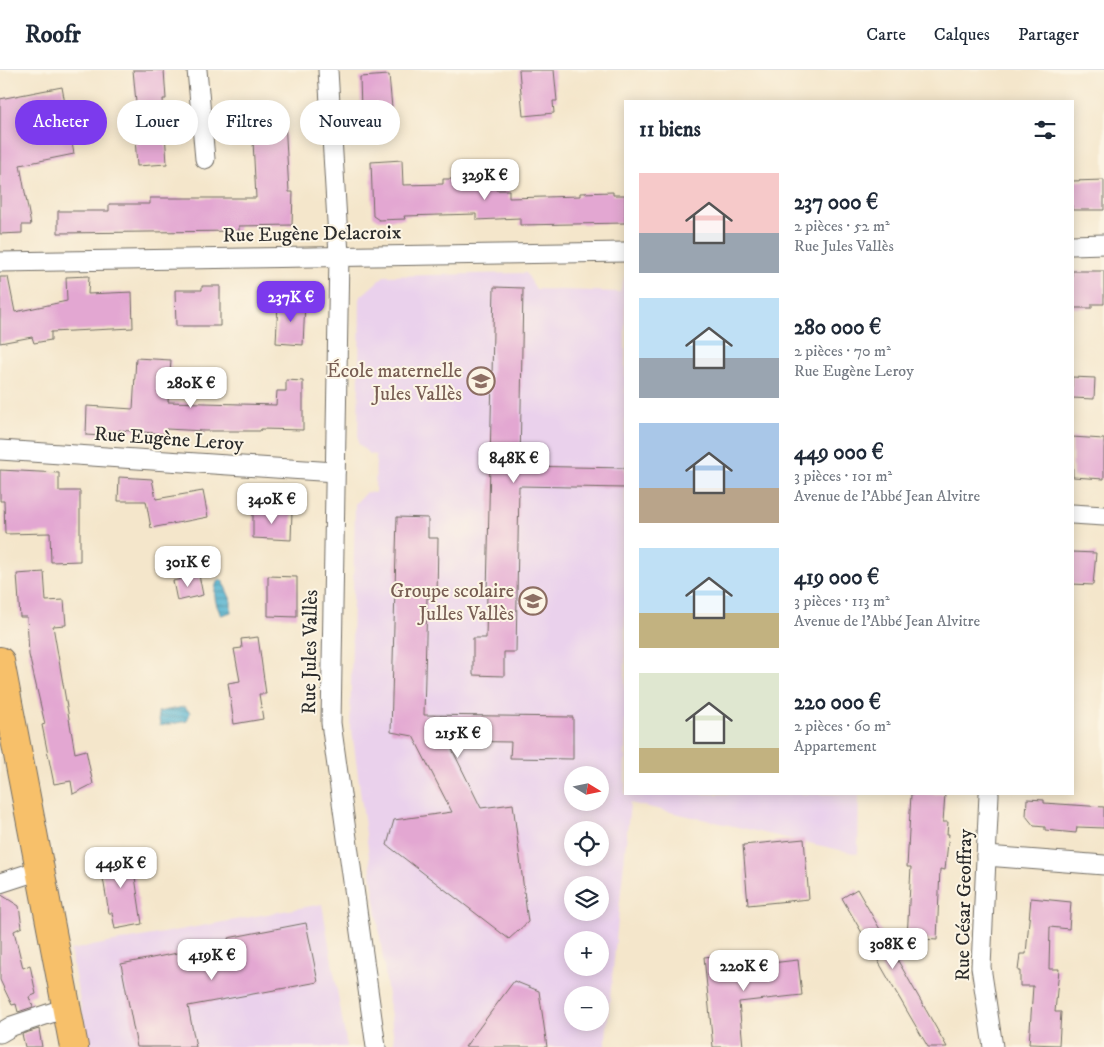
<!DOCTYPE html>
<html lang="fr">
<meta charset="utf-8">
<style>
body{margin:0;font-family:"IM FELL DW Pica",serif;background:#f6f6f7;color:#1f2937;height:100vh;display:flex;flex-direction:column;font-size:19px;white-space:nowrap}
*{box-sizing:border-box;margin:0}
p{font-size:16px;color:#747a83}
.icon{flex:none;width:28px;height:28px;fill:none;stroke:currentColor;stroke-width:2;stroke-linecap:round;stroke-linejoin:round}
.map{position:relative;flex:1;overflow:hidden}
.details{position:absolute;left:624px;top:30px;width:450px;height:695px;display:flex;flex-direction:column;background:#fff;border-radius:0px;box-shadow:0 2px 12px #0003}
.details>*{flex:none}
.banner{position:absolute;left:15px;top:30px;width:475px;height:45px;display:flex;gap:10px}
.needle{width:32px;rotate:100deg}
.fabs{position:absolute;left:564px;top:696px;display:grid;gap:10px}
.fabs a{display:grid;place-items:center;width:45px;height:45px;border-radius:50%;background:#fff;box-shadow:0 2px 12px #0003;font-size:25px}
.price{position:absolute;translate:-50% -42px;padding:0 11px;border-radius:10px;background:#fff;color:#222;font-size:16px;line-height:32px;filter:drop-shadow(0 1px 2px #0008)}
.price::after{content:'';position:absolute;left:50%;top:30px;width:15px;height:11px;margin-left:-8px;background:inherit;clip-path:polygon(0 0,100% 0,50% 100%)}
.price.on{background:#7c3aed;color:#fff}
ul{padding:0;list-style:none}
li{display:flex;align-items:center;gap:15px;height:125px;padding:0 15px}
li span{display:grid;place-items:center;flex:none;width:140px;height:100px;border-radius:0px;color:#555}
li>.icon{margin-inline-start:auto}
span .icon{width:60px;height:60px;fill:#fffc;stroke-width:1}
li b{font-size:21px}
h2{display:flex;justify-content:space-between;align-items:center;height:60px;padding:0 15px;font-size:21px}
.pill{padding:0 18px;border-radius:22px;background:#fff;box-shadow:0 2px 12px #0003;font-size:18px;line-height:45px}
.pill.on{background:#7c3aed;color:#fff}
header{display:flex;align-items:center;gap:30px;box-sizing:border-box;height:70px;padding:0 25px;background:#fff;border-bottom:1px solid #e0e1e3}
header strong{font-size:24px}
nav{display:flex;gap:28px;margin-inline-start:auto;font-size:18px}
.map>svg:first-child{display:block}
</style>
<header>
<strong>Roofr</strong>
<nav><a>Carte</a><a>Calques</a><a>Partager</a></nav>
</header>
<div class="map">
<svg width="1104" height="977" viewBox="0 0 1104 977">
<defs>
<pattern id="water-rules" width="6" height="5" patternUnits="userSpaceOnUse" patternTransform="scale(1.25)"><rect width="6" height="5" fill="#51b2d0"/><path d="M0 2.5h6" fill="none" stroke="#4391a9"/></pattern>
</defs>
<rect width="100%" height="100%" fill="#fcf5e5"/>
<filter id="ink" filterUnits="userSpaceOnUse"><feTurbulence type="fractalNoise" baseFrequency=".02" numOctaves="2"/><feDisplacementMap in="SourceGraphic" scale="10" xChannelSelector="R" yChannelSelector="G"/><feConvolveMatrix kernelMatrix="1 2 1 2 8 2 1 2 1" color-interpolation-filters="sRGB"/></filter>
<filter id="wash" filterUnits="userSpaceOnUse"><feTurbulence type="fractalNoise" baseFrequency=".0096" numOctaves="4" result="noise"/><feDisplacementMap in="SourceGraphic" scale="20" xChannelSelector="R" yChannelSelector="G"/><feGaussianBlur stdDeviation="1.12" result="paint"/><feColorMatrix in="noise" values="0 0 0 0 0 0 0 0 0 0 0 0 0 0 0 0 0 1.4 0 .05"/><feComposite in="paint" operator="in"/></filter>
<g filter="url(#wash)">
<rect width="100%" height="100%" fill="#f4e6cb"/>
<g fill="#ead1ec" fill-rule="evenodd">
<path d="M526 203 536 219 620 222 625 205V724H859L858 784 630 733 605 977H395L352 661 350 660 355 434 366 422 375 423 376 385 369 384 358 373 360 227 384 206ZM572 705H600V732H572ZM572 760H600V788H572ZM572 815H600V842H572ZM572 870H600V898H572ZM572 925H600V952H572Z"/>
<path d="M322 834 347 977H89L70 880Z"/>
</g>
<g fill="url(#water-rules)" stroke="#3e6e7e">
<path d="M218 510H222L231 530V542L221 545C215 533 212 522 218 510Z"/>
<path d="M184 637 190 642 187 651 160 656 158 642Z"/>
</g>
<g id="blocks">
<g fill="#e3a7d2">
<path d="M133 0H164L166 29H163L167 94 137 96 134 54H138Z"/>
<path d="M519 0H554L557 31H553L554 43 523 46Z"/>
<path d="M389 5 392 38 361 40 360 7Z"/>
<path d="M62 17 74 84 20 95 31 155H22V163L0 164V29Z"/>
<path d="M285 50 289 122H293L292 155 239 156V161L58 163V141H109V134H150V128H256L252 52Z"/>
<path d="M402 90 403 115 443 114V109H496V120H509V128L580 126V123L613 122V125H625V153L520 155V148L476 150V144L404 146 405 149 379 150 373 146 371 92Z"/>
<path d="M1104 110V140H1072V111Z"/>
<path d="M1072 201H1104V234H1092V238H1072Z"/>
<path d="M89 206 88 224 132 222 133 258 51 262V270L34 273 32 267 0 273V207H8L15 242 67 231 66 207Z"/>
<path d="M202 216H220V256H176L175 220H202Z"/>
<path d="M494 217 523 218 520 396 625 398V418L519 416 516 582H504V606L473 605V568H486Z"/>
<path d="M278 232 305 233 303 275 276 273Z"/>
<path d="M136 288 171 290 168 332 276 335 277 321H286V310L303 311V360L261 359 260 361H204L166 359V364L119 360 118 367 86 365 87 336 133 339Z"/>
<path d="M1072 307 1095 308 1094 329 1072 328Z"/>
<path d="M1072 367 1104 369V409L1073 407Z"/>
<path d="M0 400 59 403V421H80V491L51 492 50 463 5 464 4 431H0Z"/>
<path d="M119 407 152 409 156 429 203 421 208 447 151 458 146 431H118Z"/>
<path d="M253 441H292L291 470 253 468Z"/>
<path d="M397 447 428 448V468H438L437 528H427L424 645 573 647V689L510 688 511 672 448 671 481 738 513 734 528 852 509 869 387 775 394 750 452 742 413 666 391 662Z"/>
<path d="M1072 482 1096 483 1093 515 1072 514Z"/>
<path d="M44 502 46 531 64 530 66 555 53 556 75 683 86 680 93 714 73 724 71 711 54 714 42 655 45 654 29 585 27 547H20L17 504Z"/>
<path d="M199 505 203 525 177 531 173 511Z"/>
<path d="M268 506 297 507V547L268 546Z"/>
<path d="M258 567 266 624H259L263 649 234 654 228 613 240 611 234 579 242 578 241 569Z"/>
<path d="M911 724H945L943 752H948L947 764H949L945 800 940 799 937 870 907 868 911 797H907Z"/>
<path d="M1027 729 1044 730V733L1104 737V758L1077 757 1076 763 1045 760V757L1034 756 1026 746Z"/>
<path d="M804 769 809 829 748 835 743 775Z"/>
<path d="M131 780 142 854 115 859 112 843H109L99 785Z"/>
<path d="M857 819 905 903 947 977H928L893 917 842 828Z"/>
<path d="M0 824 19 836 22 857 14 861 23 898 30 895 36 924 29 927 33 937 18 942 16 934 12 935 0 910Z"/>
<path d="M1031 828 1071 832 1069 859 1050 857 1049 899H1059L1055 942H1061L1059 975 1029 974 1033 916H1020V901H1018L1020 884H1026Z"/>
<path d="M306 853 318 912 188 936 196 977H137L121 894 229 873 228 868Z"/>
<path d="M734 884 735 897 798 890 802 925 739 932 743 977H713L704 887Z"/>
<path d="M514 911 539 921 547 977H465Z"/>
<path d="M39 959 42 977H25L22 964Z"/>
</g>
</g>
</g>
<g filter="url(#ink)">
<use href="#blocks" fill-opacity="0" stroke="#716c63" stroke-width="1"/>
<g fill="none" stroke-linecap="round" stroke-linejoin="round">
<g stroke="#716c63" stroke-width="21">
<g id="minor">
<path d="M197 0 205 89"/>
<path d="M328 0 339 185 331 653 376 977"/>
<path d="M1072 175 1104 174"/>
<path d="M0 192 625 182"/>
<path d="M0 380 335 402"/>
<path d="M1072 444 1104 446"/>
<path d="M989 724 981 897 993 977"/>
<path d="M986 786 1104 795"/>
<path d="M0 813 40 800"/>
<path d="M0 963 12 956 66 938"/>
</g>
</g>
<g stroke="#716c63" stroke-width="30">
<path id="primary" d="M0 591 74 977"/>
</g>
<use href="#minor" stroke="#fff" stroke-width="19"/>
<use href="#primary" stroke="#f7c06b" stroke-width="28"/>
</g>
</g>
<defs>
<g id="school-ring" transform="scale(1.4375)"><circle r="9.5" fill="#fcf5e5" stroke="#8d6e63" stroke-width="1.5"/><path d="M0-5L7-2L0 1L-7-2ZM-4 1L0 2.5L4 1V4Q0 6-4 4Z" fill="#8d6e63"/></g>
</defs>
<g fill-rule="evenodd">
<use href="#school-ring" x="481" y="311"/>
<use href="#school-ring" x="533" y="531"/>
</g>
<g text-anchor="middle" stroke-width="4" stroke-linejoin="round" paint-order="stroke">
<g font-size="20" fill="#2b2b2b" stroke="#fcf5e5">
<text transform="translate(312 163) rotate(-1)" y="7">Rue Eugène Delacroix</text>
<text transform="translate(169 368) rotate(4)" y="7">Rue Eugène Leroy</text>
<text transform="translate(309 582) rotate(-89)" y="7">Rue Jules Vallès</text>
<text transform="translate(963 835) rotate(-89)" y="7">Rue César Geoffray</text>
</g>
<g font-size="20" fill="#785e54" stroke="#fcf5e5" text-anchor="end">
<text x="462" y="307">École maternelle<tspan x="462" dy="23">Jules Vallès</tspan></text>
<text x="514" y="527">Groupe scolaire<tspan x="514" dy="23">Julles Vallès</tspan></text>
</g>
</g>
</svg>
<div class="fabs">
<a><svg class="needle" viewBox="-14 -14 28 28"><path d="M0-13l5 13h-10z" fill="#e53935"/><path d="M0 13l5-13h-10z" fill="#747a83"/></svg></a>
<a><svg class="icon" aria-label="locate" viewBox="0 0 24 24"><circle cx="12" cy="12" r="6"/><path d="M12 2v4M12 18v4M2 12h4M18 12h4"/></svg></a>
<a><svg class="icon" aria-label="layers" viewBox="0 0 24 24"><path d="M12 4l9 5-9 5-9-5zM3 14l9 5 9-5"/></svg></a>
<a>+</a>
<a>−</a>
</div>
<b class="price" style="left:485px;top:131px">329K €</b>
<b class="price on" style="left:291px;top:253px">237K €</b>
<b class="price" style="left:191px;top:339px">280K €</b>
<b class="price" style="left:514px;top:414px">848K €</b>
<b class="price" style="left:272px;top:455px">340K €</b>
<b class="price" style="left:188px;top:518px">301K €</b>
<b class="price" style="left:458px;top:689px">215K €</b>
<b class="price" style="left:121px;top:819px">449K €</b>
<b class="price" style="left:893px;top:900px">308K €</b>
<b class="price" style="left:212px;top:911px">419K €</b>
<b class="price" style="left:744px;top:922px">220K €</b>
<div class="banner">
<a class="pill on">Acheter</a>
<a class="pill">Louer</a>
<a class="pill">Filtres</a>
<a class="pill">Nouveau</a>
</div>
<section class="details">
<h2>11 biens<svg class="icon" aria-label="filters" viewBox="0 0 24 24"><path d="M4 7h16M4 17h16"/><circle cx="9" cy="7" r="2"/><circle cx="15" cy="17" r="2"/></svg></h2>
<ul>
<li><span style="background:linear-gradient(#f6c9c9 60%,#9aa5b1 0)"><svg class="icon" aria-label="home" viewBox="0 0 24 24"><path d="M3 11l9-7 9 7M6 9v11h12V9"/></svg></span><div><b>237 000 €</b><p>2 pièces · 52 m²</p><p>Rue Jules Vallès</p></div></li>
<li><span style="background:linear-gradient(#bfe0f5 60%,#9aa5b1 0)"><svg class="icon" aria-label="home" viewBox="0 0 24 24"><path d="M3 11l9-7 9 7M6 9v11h12V9"/></svg></span><div><b>280 000 €</b><p>2 pièces · 70 m²</p><p>Rue Eugène Leroy</p></div></li>
<li><span style="background:linear-gradient(#a9c7e8 65%,#b9a48a 0)"><svg class="icon" aria-label="home" viewBox="0 0 24 24"><path d="M3 11l9-7 9 7M6 9v11h12V9"/></svg></span><div><b>449 000 €</b><p>3 pièces · 101 m²</p><p>Avenue de l'Abbé Jean Alvitre</p></div></li>
<li><span style="background:linear-gradient(#bfe0f5 65%,#c2b280 0)"><svg class="icon" aria-label="home" viewBox="0 0 24 24"><path d="M3 11l9-7 9 7M6 9v11h12V9"/></svg></span><div><b>419 000 €</b><p>3 pièces · 113 m²</p><p>Avenue de l'Abbé Jean Alvitre</p></div></li>
<li><span style="background:linear-gradient(#dfe7d0 75%,#c2b280 0)"><svg class="icon" aria-label="home" viewBox="0 0 24 24"><path d="M3 11l9-7 9 7M6 9v11h12V9"/></svg></span><div><b>220 000 €</b><p>2 pièces · 60 m²</p><p>Appartement</p></div></li>
</ul>
</section>
</div>
